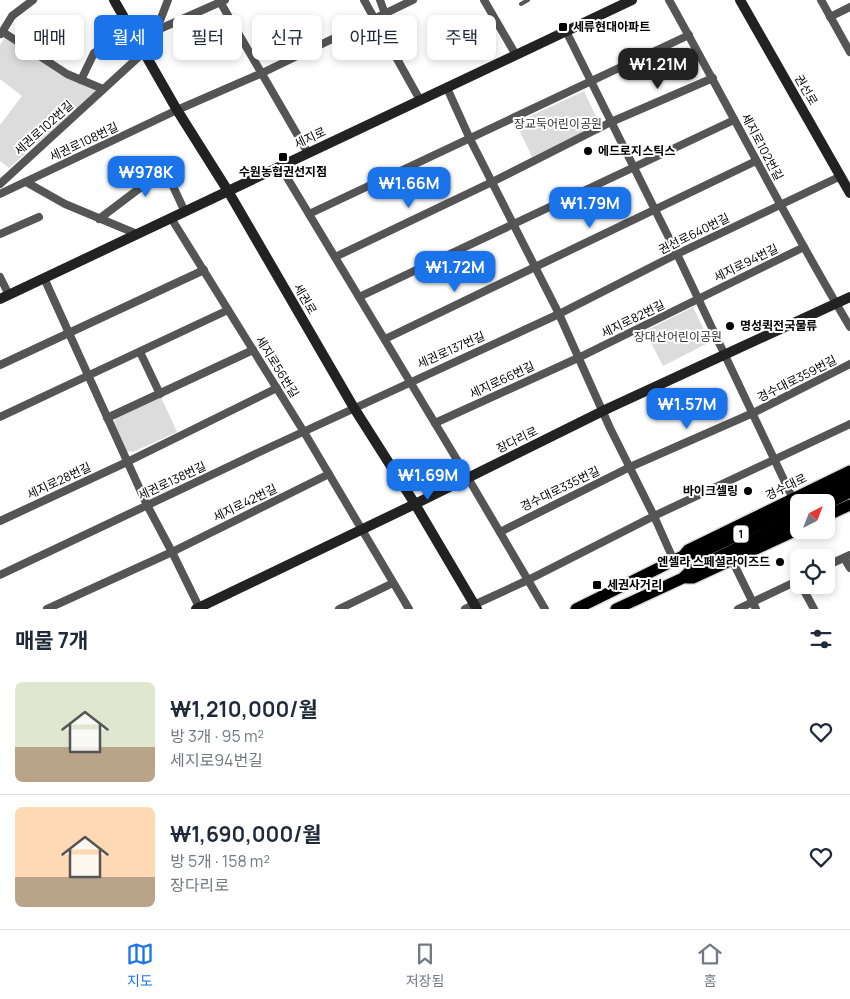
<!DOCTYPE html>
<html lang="ko">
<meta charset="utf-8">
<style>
body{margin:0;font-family:Manrope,"Noto Sans KR",sans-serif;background:#f2f2f3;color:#1f2937;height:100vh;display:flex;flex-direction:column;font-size:19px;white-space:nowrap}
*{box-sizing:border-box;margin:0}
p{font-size:16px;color:#747a83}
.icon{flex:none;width:28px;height:28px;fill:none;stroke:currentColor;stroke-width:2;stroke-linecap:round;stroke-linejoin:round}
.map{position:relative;height:609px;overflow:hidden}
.details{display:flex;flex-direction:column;background:#fff;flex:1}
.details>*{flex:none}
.guide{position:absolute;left:15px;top:15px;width:500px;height:45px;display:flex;gap:10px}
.needle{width:32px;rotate:42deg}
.tools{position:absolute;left:790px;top:494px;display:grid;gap:10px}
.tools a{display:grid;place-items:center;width:45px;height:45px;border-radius:8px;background:#fff;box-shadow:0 2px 8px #0003;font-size:25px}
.price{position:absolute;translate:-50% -42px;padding:0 11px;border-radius:10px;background:#1a73e8;color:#fff;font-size:16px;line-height:32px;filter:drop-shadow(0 1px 2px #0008)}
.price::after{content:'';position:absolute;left:50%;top:30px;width:15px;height:11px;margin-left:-8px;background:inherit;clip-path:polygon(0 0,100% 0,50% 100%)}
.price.current{background:#222;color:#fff}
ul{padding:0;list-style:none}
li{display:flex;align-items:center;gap:15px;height:125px;padding:0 15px}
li+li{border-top:1px solid #e0e1e3}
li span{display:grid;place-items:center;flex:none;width:140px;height:100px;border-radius:8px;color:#555}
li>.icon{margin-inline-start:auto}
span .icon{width:60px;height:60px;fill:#fffc;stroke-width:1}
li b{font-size:21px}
h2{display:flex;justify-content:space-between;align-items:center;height:60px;padding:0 15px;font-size:21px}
.tag{padding:0 18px;border-radius:8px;background:#fff;box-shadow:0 2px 8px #0003;font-size:18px;line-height:45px}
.tag.current{background:#1a73e8;color:#fff}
.tab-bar{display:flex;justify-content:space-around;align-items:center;height:70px;border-top:1px solid #e0e1e3;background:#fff;font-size:14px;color:#747a83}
.tab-bar a{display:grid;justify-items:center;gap:2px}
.tab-bar .current{color:#1a73e8}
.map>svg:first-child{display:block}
</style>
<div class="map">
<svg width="850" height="609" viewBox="0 0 850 609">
<rect width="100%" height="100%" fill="#fff"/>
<g fill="#dcdcdc">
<path d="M6 36 99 90 9 168 0 161V125L22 96 0 79V45Z"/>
<path d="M584 91 600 125 532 157 516 123Z"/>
<path d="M693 307 710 342 663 366 645 331Z"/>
<path d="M161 397 177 432 133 452 126 451 114 422 116 418Z"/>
</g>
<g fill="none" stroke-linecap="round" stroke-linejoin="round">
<g stroke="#dbdbdb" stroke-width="14">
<g id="primary">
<path d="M807 502 850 482"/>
<path d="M826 504 850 492"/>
<path d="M826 516 850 505"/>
<path d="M683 556 692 557 799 506"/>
<path d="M687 578H693L799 529"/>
<path d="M576 609 683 556 688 550 850 471"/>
<path d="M616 609 683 578 690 571 799 517"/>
</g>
</g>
<path stroke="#555" stroke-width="4" d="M521 4 528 0"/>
<g stroke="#555" stroke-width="8">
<path d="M219 0 308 153"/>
<path d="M364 0 420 100"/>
<path d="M380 0 385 14"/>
<path d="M484 0 516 55"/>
<path d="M669 0C730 109 786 220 850 327"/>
<path d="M821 0 850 52"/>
<path d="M830 17 850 7"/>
<path d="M156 31 168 0"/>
<path d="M566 31 677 254 793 499"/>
<path d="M3 32 67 74 103 89"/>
<path d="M1 34 12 16 33 0"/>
<path d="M137 39 225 0"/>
<path d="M81 80 94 53 132 30"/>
<path d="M447 88 470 139 559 314 610 428 654 516 674 561"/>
<path d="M280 166 468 478 545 609"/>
<path d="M26 182 65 204 137 234"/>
<path d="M0 184 144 52"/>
<path d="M0 194 177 110 260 74 413 0"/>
<path d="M309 214 689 35"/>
<path d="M171 218 304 432 409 609"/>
<path d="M99 219 165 169 185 212"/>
<path d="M0 234 39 217"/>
<path d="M335 257 492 182 611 122 713 78"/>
<path d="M0 277 9 295"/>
<path d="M44 278 147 505 172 552 200 609"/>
<path d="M359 297 734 120"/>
<path d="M385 339 756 161"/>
<path d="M140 352 160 394"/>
<path d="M0 365 204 270"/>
<path d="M0 417 228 310"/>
<path d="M107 418 253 350"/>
<path d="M435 423 578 358 804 247"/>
<path d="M0 521 127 462 277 388"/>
<path d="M500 532 630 467 753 413 850 364"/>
<path d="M844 558 850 568"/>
<path d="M732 560 756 609"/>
<path d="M826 566 850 555"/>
<path d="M0 575 266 449 559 314 677 254 841 176"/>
<path d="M801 585 814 609"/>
<path d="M47 609 172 552 329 474"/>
<path d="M339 609 393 583"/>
<path d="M465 609 528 580 654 516 850 424"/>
<path d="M738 609 799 580"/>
</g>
<g stroke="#222" stroke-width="10">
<path d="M114 0 177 110 228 191 354 408 415 504 477 609"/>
<path d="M740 0 850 193"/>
<path d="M0 299 632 0"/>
<path d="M196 609 415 504 609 408 850 297"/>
</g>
<use href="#primary" stroke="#000" stroke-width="11"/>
</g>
<g fill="#000" stroke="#fff" stroke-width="2">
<rect x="558" y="22" width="10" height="10" rx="2.5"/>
<circle cx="588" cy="151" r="5"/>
<rect x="278" y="152" width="10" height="10" rx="2.5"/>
<circle cx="730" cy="326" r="5"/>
<circle cx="748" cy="491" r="5"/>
<circle cx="780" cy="562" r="5"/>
<rect x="592" y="580" width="10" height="10" rx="2.5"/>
</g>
<g text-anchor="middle" stroke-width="4" stroke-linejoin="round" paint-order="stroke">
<rect fill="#fff" stroke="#4c4c4c" stroke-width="1" x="733.5" y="525.5" width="15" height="17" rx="4"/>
<g font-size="11" font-weight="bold" fill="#000">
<text x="741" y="538">1</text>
</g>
<g font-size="12" font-weight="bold" fill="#000" stroke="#fff" text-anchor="start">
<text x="573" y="31">세류현대아파트</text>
<text x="598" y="155">에드로지스틱스</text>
<text x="283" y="176" text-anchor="middle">수원농협권선지점</text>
<text x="740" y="330">명성퀵전국물류</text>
<text x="738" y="495" text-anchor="end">바이크셀링</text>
<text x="770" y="566" text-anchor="end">엔셀라 스페셜라이즈드</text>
<text x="607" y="589">세권사거리</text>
</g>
<g font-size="12" fill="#000" stroke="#fff">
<text transform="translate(806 90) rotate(60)" y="4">권선로</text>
<text transform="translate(44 128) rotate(-42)" y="4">세권로102번길</text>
<text transform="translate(310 138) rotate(-25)" y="4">세지로</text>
<text transform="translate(84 142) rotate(-25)" y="4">세권로108번길</text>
<text transform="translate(762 147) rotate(62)" y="4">세지로102번길</text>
<text transform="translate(694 234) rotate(-26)" y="4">권선로640번길</text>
<text transform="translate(746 263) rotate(-26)" y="4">세지로94번길</text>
<text transform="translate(305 299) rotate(60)" y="4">세권로</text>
<text transform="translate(633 319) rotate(-26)" y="4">세지로82번길</text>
<text transform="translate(451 350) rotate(-24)" y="4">세권로137번길</text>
<text transform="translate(277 367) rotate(58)" y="4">세지로56번길</text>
<text transform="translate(797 379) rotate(-27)" y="4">경수대로359번길</text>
<text transform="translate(502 380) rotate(-25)" y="4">세지로66번길</text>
<text transform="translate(517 440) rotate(-26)" y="4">장다리로</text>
<text transform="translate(59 481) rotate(-25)" y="4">세지로28번길</text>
<text transform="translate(172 481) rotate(-25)" y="4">세권로138번길</text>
<text transform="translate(786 487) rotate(-26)" y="4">경수대로</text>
<text transform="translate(560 489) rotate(-26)" y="4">경수대로335번길</text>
<text transform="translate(245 503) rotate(-26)" y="4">세지로42번길</text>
</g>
<g font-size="12" fill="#333" stroke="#fff">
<text x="558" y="128">장교둑어린이공원</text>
<text x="678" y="341">장대산어린이공원</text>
</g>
</g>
</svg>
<div class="tools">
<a><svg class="needle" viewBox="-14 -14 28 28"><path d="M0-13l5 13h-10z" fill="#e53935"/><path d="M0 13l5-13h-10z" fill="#747a83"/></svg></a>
<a><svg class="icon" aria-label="locate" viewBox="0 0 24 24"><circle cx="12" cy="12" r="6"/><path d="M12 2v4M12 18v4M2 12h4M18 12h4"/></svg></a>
</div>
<b class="price current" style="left:658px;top:90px">₩1.21M</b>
<b class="price" style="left:146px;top:198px">₩978K</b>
<b class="price" style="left:409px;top:209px">₩1.66M</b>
<b class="price" style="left:590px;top:229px">₩1.79M</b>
<b class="price" style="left:455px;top:293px">₩1.72M</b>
<b class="price" style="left:687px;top:430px">₩1.57M</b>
<b class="price" style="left:428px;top:501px">₩1.69M</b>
<div class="guide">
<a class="tag">매매</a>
<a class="tag current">월세</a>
<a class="tag">필터</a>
<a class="tag">신규</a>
<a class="tag">아파트</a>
<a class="tag">주택</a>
</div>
</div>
<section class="details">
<h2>매물 7개<svg class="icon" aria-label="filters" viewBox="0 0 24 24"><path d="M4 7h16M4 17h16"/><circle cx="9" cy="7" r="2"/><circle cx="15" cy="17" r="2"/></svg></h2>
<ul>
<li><span style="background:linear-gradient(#dfe7d0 65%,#b9a48a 0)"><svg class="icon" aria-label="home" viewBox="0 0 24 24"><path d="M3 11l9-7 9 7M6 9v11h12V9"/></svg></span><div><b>₩1,210,000/월</b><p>방 3개 · 95 m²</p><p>세지로94번길</p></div><svg class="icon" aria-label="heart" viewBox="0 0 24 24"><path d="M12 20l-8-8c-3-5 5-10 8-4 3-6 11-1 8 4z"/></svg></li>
<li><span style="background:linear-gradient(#ffd9b3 70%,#b9a48a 0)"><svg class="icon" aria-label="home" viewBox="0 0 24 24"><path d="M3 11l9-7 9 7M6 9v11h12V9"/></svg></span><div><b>₩1,690,000/월</b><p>방 5개 · 158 m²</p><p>장다리로</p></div><svg class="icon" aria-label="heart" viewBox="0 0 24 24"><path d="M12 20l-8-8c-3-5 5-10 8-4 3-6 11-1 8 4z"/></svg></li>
</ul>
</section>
<nav class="tab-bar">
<a class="current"><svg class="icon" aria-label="map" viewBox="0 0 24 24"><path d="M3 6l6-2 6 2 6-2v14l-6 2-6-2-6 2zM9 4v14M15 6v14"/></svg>지도</a>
<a><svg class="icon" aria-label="saved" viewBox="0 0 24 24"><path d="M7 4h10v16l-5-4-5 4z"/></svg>저장됨</a>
<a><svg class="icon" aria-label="home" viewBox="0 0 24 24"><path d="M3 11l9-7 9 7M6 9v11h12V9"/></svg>홈</a>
</nav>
